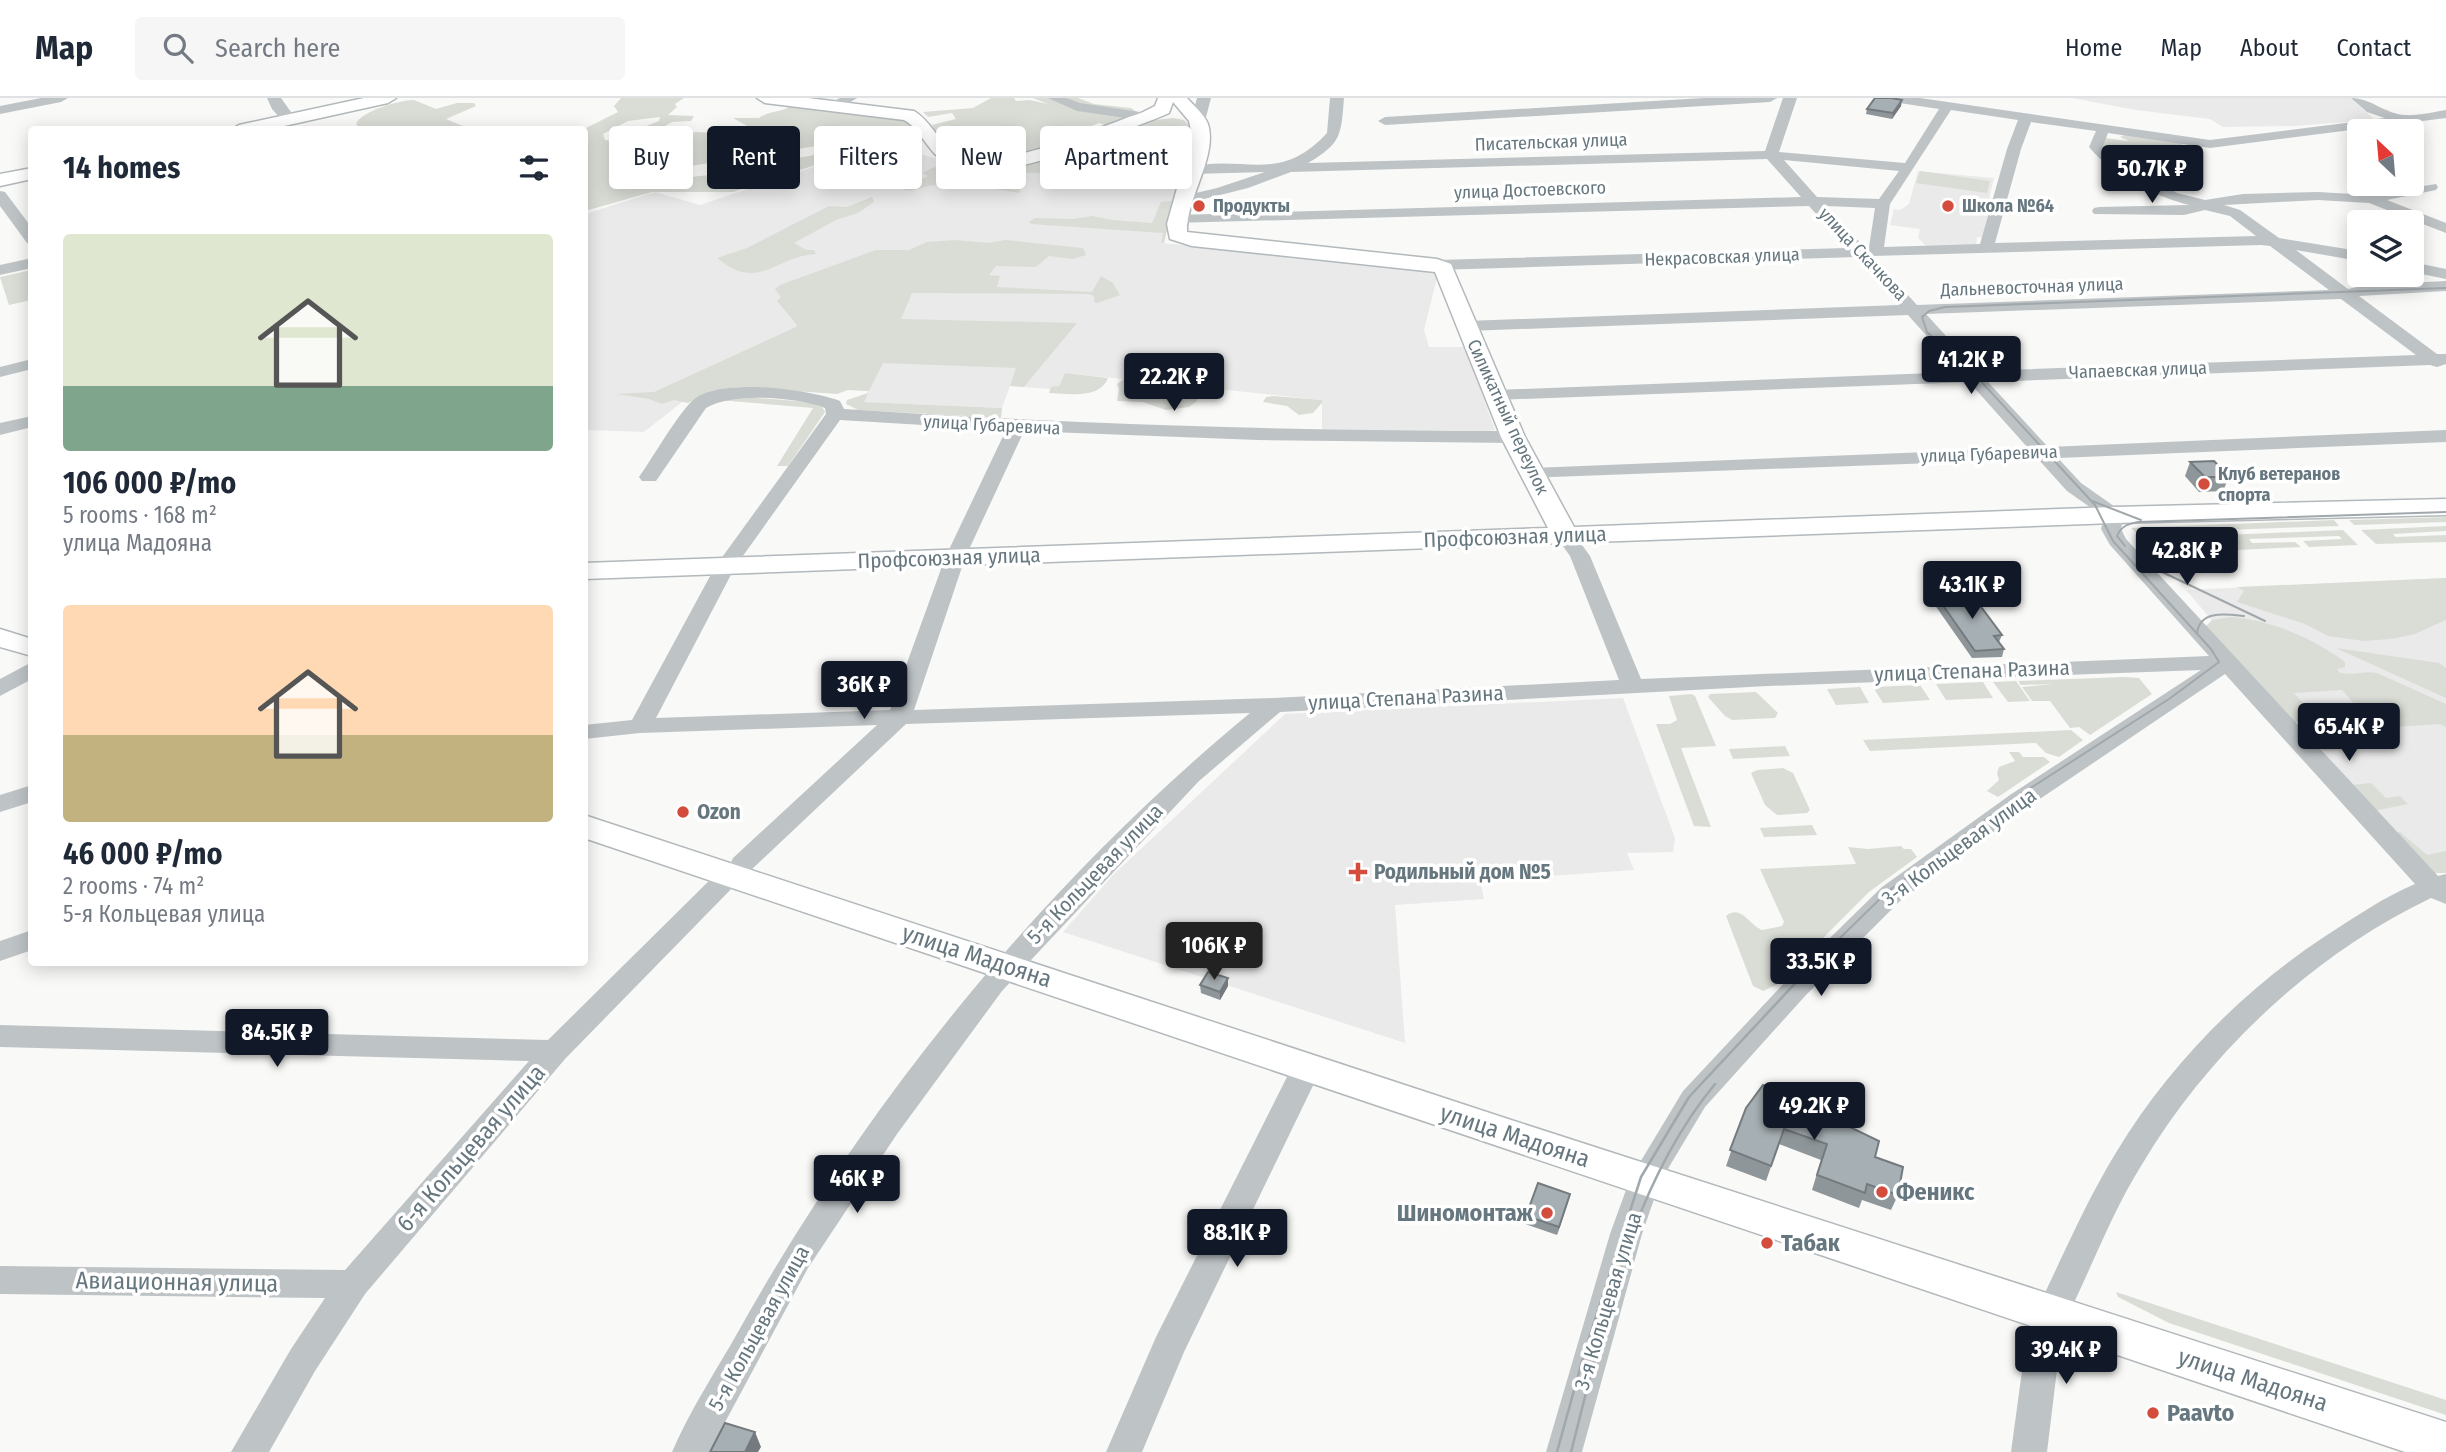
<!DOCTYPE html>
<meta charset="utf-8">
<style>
body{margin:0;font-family:"Fira Sans Condensed",sans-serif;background:#f6f6f7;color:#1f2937;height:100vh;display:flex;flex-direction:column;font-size:26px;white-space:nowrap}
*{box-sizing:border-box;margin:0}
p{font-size:23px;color:#747a83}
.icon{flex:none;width:38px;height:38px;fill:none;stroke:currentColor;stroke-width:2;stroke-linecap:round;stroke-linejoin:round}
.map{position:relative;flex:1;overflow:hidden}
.panel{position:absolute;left:28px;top:28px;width:560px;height:840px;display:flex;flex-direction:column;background:#fff;border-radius:7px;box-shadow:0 4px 18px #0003}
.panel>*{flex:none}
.hud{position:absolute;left:609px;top:28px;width:665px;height:63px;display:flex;gap:14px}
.needle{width:46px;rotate:334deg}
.tools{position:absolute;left:2347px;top:21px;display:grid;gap:14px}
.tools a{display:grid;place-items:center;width:77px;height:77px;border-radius:7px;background:#fff;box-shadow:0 4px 18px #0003;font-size:35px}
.price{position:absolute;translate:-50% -60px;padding:0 16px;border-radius:7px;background:#111827;color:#fff;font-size:23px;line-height:46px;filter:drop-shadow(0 2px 4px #0008)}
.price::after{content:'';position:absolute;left:50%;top:42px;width:21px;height:16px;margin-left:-10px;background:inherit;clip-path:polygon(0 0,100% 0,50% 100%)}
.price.current{background:#222;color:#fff}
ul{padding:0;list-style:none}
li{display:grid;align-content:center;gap:14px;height:371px;padding:0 35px}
li span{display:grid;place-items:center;height:217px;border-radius:7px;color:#555}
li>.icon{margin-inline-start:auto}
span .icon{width:126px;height:126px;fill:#fffc;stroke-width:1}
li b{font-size:30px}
h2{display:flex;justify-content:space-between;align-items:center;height:84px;padding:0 35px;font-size:30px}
.tag{padding:0 24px;border-radius:7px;background:#fff;box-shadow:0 4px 18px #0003;font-size:24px;line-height:63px}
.tag.current{background:#111827;color:#fff}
header{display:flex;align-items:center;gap:42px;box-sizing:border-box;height:98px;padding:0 35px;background:#fff;border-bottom:2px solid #e0e1e3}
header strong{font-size:33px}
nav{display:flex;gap:38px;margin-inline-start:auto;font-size:24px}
.search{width:490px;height:63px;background:#f6f6f7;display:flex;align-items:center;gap:18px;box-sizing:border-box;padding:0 24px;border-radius:7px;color:#747a83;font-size:26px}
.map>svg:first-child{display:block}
</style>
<header>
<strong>Map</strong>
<div class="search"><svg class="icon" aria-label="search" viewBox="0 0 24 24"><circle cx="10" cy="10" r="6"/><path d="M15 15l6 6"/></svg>Search here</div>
<nav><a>Home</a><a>Map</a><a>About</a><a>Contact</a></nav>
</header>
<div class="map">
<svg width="2446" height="1354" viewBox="0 0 2446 1354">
<rect width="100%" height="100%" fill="#f9f9f7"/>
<g fill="#eaeaea">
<path d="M2072 0H2351L2375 22 2294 28 2223 29 2210 21 2136 12Z"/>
<path d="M882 46 973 70 1183 73 1161 145 1288 156 1287 160 1439 172 1424 232 1429 249H1465L1495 332 1473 335 1322 336V302L1065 275 1059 288 1051 291 1010 288 1002 310 863 304 868 293 760 287 722 288 682 304 644 334 585 332V116L655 94 700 107Z"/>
<path d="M1918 73 1994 80 1989 100 1993 101 1982 139H1977L1976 147 1926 148 1918 140 1920 131 1890 127 1894 111 1900 112 1909 106Z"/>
<path d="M2446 480V755L2416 762 2186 492Z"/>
<path d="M1623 600 1675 740 1673 754 1627 755 1634 772 1480 783 1484 801 1395 807 1405 945 1063 834 1113 777 1285 616Z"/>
</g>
<g fill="#daddd6" fill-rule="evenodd">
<path d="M621 0H684L675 6 677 9 668 17 694 18 691 23 672 24 640 42 624 40 631 34 659 23 660 19 628 23 603 36 605 42 642 48 666 39 696 34 718 35 724 38 748 32 749 29 733 20H759C769 12 782 15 792 7L901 20 917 29 922 42 915 45C858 32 797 56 739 59 727 60 719 54 708 61L712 64 710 65 649 74 639 79 644 84 747 73 775 63 810 58 830 52 870 49 733 94H652L585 113 584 32H582L618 14 614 8Z"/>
<path d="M991 0H1014L1016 3 1030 2 1048 6 1033 0H1078L1094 6 1131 10 1138 15 1105 27 1099 25 1084 31 1087 33C1055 45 983 78 951 53 943 47 937 36 932 27L956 21 952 15 928 19 923 14 973 10Z"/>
<path d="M414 2 436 11 457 5H474L476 8 446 21 470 31H360L356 26C361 13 400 2 414 2Z"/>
<path d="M1173 20 1184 22 1191 29V44L1182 73 1026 75 1019 95 959 85 928 88 910 93 902 91 928 78 923 75C941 63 953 68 973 70L1138 24ZM1139 33H1176V40L1147 41 1171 48V58H1136V53L1128 52 1131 48 1125 46 1137 45ZM1091 50 1118 58 1121 61 1117 69 1100 66 1091 69V65L1100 61 1081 62 1078 66 1069 65 1072 62 1064 59Z"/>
<path d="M2125 37 2181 45 2185 50 2197 57 2191 64 2173 62 2179 69 2170 70 2163 55H2137L2142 68H2130L2122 59 2108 55 2099 46 2104 40 2129 43 2120 39Z"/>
<path d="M1920 73 1990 83 1987 95 1916 85Z"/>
<path d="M872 99 874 104 858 115 836 122 794 145 806 152H814L816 156C775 158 759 195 717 160L747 150 829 108 847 109Z"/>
<path d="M1174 103 1164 145H1161L1163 135 1031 126 1029 124 1035 120 1073 121 1092 118 1112 122 1152 125 1161 104Z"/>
<path d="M955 142 989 145 1005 142 1083 150 1086 157 1073 161 1049 158 1036 169 996 168 989 177 1000 178 997 189 1092 194 1101 178 1113 185 1120 197 1097 205 1094 204V198L1089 196 912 195 901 221 1077 225 1024 289 1010 288 1016 270 883 265 869 293 848 292 837 296 739 289 711 293 688 305 674 302 662 306 649 301 616 296 654 294 796 229 797 227 777 203 781 199 775 191 780 187 876 152H909L927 144Z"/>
<path d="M31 172V202L9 207 0 179Z"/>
<path d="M1065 275 1108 280C1100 301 1069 296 1049 295L1051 289 1059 288Z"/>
<path d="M1124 281 1191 289 1197 293V303L1189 309 1166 312 1143 304 1117 303 1119 291 1117 286Z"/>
<path d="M868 295 864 304 1002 310 1001 320 858 312 846 306 847 302Z"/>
<path d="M734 298 809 304 822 309 825 314 788 368H777L813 310 718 302Z"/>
<path d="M1273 298 1322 302V305L1313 315 1299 317 1287 308 1263 304 1266 299Z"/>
<path d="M2446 419V424L2354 427 2349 422Z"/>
<path d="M2334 422 2339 428 2136 435 2131 430Z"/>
<path d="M2446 428V433L2393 436 2396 439 2446 437V444L2376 446 2361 432Z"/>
<path d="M2343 432 2358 447 2309 449 2303 443 2342 441 2339 438 2249 441 2252 445 2295 444 2301 449 2238 452 2224 437Z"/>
<path d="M2446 480V522L2415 536 2391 541 2364 543 2328 538 2305 526 2237 504 2244 493 2237 489Z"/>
<path d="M2231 519C2271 522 2313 540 2345 564V569L2337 571 2339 574C2353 579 2363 572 2377 575L2446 606V629L2440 626 2331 633 2347 652 2323 653 2299 624H2293L2205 529 2212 522ZM2342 592 2364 617 2316 619 2294 595Z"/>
<path d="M2336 550 2439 565 2446 570V600Z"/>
<path d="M2124 579 2139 580 2152 596 2090 637 2079 629 2070 630 2050 603H2032L2022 589 2054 586 2021 587 2018 583Z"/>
<path d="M2016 583 2030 603 2008 604 1993 584Z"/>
<path d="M1983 584 1993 600 1946 602 1936 586Z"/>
<path d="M1920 587 1930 602 1883 605 1873 589Z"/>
<path d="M1860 589 1869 605 1836 607 1827 591Z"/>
<path d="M1756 594 1778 615 1775 620 1732 622 1725 618 1708 599 1710 596Z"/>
<path d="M1691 596 1695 598 1716 648 1681 650 1711 729 1694 728 1656 626H1670L1677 622 1669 598Z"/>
<path d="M2071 632 2083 642 2059 659 2046 655 2036 645 1870 653 1863 642Z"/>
<path d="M1785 648 1790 658 1733 661 1729 651Z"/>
<path d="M2009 654H2019L2023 659H2044L2050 664 1998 699 1987 693 1999 682 1997 675 1999 669 2015 663Z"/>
<path d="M1783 670 1793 675 1810 712 1807 715 1777 717 1765 707 1751 675 1757 672Z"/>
<path d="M2371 685 2386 700 2400 698 2408 706 2374 713 2352 687Z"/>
<path d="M1812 727 1817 737 1764 739 1760 730Z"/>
<path d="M2400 734 2427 757 2446 753V775H2434L2393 736Z"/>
<path d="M1901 748 1904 751H1911L1917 759 1869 794 1776 887 1763 893 1753 888 1726 818C1741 806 1749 827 1762 832L1782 828 1784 824 1760 771 1856 766 1848 749 1868 751Z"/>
<path d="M2116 1194 2446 1302V1317L2169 1225 2118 1199Z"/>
</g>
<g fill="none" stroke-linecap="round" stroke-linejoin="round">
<g stroke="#b2b8bb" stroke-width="3">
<g id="major">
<path d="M364 0H396L388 5 266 32H231L239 27Z"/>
<path d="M757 0H808L914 13C933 24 940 49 960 57 1004 74 1097 29 1141 15L1155 8 1158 0H1187C1194 8 1204 16 1208 26 1218 58 1186 100 1187 134L1437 161 1451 166 1525 339 1574 429 2114 409 2446 401V417L2114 425 584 481V465L1548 430 1501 339 1435 174 1192 148 1170 141 1167 126 1192 37 1189 23 1173 4 1169 15C1150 24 1129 30 1109 38 1061 56 1001 84 949 65 928 58 923 32 904 22L765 5Z"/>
<path d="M32 70V81L0 88V76Z"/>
<path d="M0 531 32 541V558L0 549Z"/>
<path d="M584 717 1508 1021 2446 1324V1354H2405L584 740Z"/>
</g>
</g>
<g fill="#bec3c6" fill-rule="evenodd">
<path d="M41 0H68L61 4 0 16V8Z"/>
<path d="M267 0H281L296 21 294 24H284L272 11Z"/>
<path d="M840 0H857L841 10H831V4Z"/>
<path d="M1048 0H1066L1080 5 1147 15 1154 19 1147 23 1077 13Z"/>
<path d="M1197 0H1211L1205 23 1198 27 1191 23Z"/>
<path d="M1330 0H1344C1341 37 1342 45 1308 65L1765 53 1783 0H1797L1779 54 1905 65 1939 11 1893 4 1886 0H1920L2210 42 2385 20 2367 14 2351 0C2371 0 2385 16 2405 17 2418 18 2433 14 2446 12V20L2210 50 2108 35 2103 48 2118 62 2177 95 2205 102 2243 96 2318 94 2370 97 2436 86 2438 89 2436 92 2387 102 2446 125V135L2369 105 2318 102 2224 107 2240 112 2279 140 2359 153V163L2296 152 2348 191 2366 187 2446 183V193L2359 198 2437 256H2446V266L2437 269 2430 267 1988 284 2048 349 2446 332V344L2058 360 2081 385 2121 413 2124 417 2121 431 2126 441 2438 778 2446 776V806L2431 800C2312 857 2208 955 2141 1068 2113 1113 2094 1163 2071 1211L2064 1214 2047 1354H2011L2030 1214 2035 1204 2042 1201C2066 1151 2088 1100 2117 1053 2169 967 2243 892 2327 837 2355 819 2384 799 2415 786L2225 576 2028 709 1900 803 1806 897 1705 1009 1660 1084 1642 1136 1582 1354H1546L1610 1136 1630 1081 1683 993 1786 883 1882 789 2010 697 2201 572 1768 588 1280 614 1199 683 1002 893 897 1036 808 1170 709 1354H672C690 1312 716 1273 738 1234 868 1001 1044 785 1250 615L906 626 751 772 743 775 740 782 565 961 365 1196 315 1273 269 1354H231L291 1251 325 1200 0 1196V1168L345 1172 529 963 0 949V927L548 942 722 770 730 767 733 760 877 627 640 635 584 641V627L632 622 715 469 826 316 825 310C796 299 733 294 706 310L656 383H642L639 379C653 359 676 319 692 303 718 278 810 292 840 303L844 311C1067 326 1290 333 1513 333L1522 339 1513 345 1258 342 1024 333 965 460 914 612 1274 600 1619 582 1570 458 1555 437 1558 433H1572L1590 458 1641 581 2209 558 2110 447 2101 431 2104 419 2067 393 2038 361 1525 380 1522 376 1525 372 1532 370 2028 350 1969 284 1495 302 1486 297 1495 292 1959 274 1908 217 1467 233 1459 228 1467 223 1899 207 1856 159 1437 172 1429 167 1437 162 1847 150 1809 108 1173 125 1170 122 1178 117 1801 99 1767 61 1291 74 1248 90 1184 106 1177 102 1179 99 1217 90 1265 74 1193 76 1188 75V69C1245 56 1279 87 1327 35ZM1951 12 2018 22 2007 51 1980 146 1884 149 1890 106ZM2031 24 2096 33 2089 49C2112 77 2154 98 2189 107L2099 109 2094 110 2092 113 2094 116 2184 117 2205 112 2230 118 2256 138 1995 145 2021 51ZM1784 62 1899 73 1879 101 1817 99ZM1826 108 1875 110 1869 149H1864ZM2261 147 2270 148 2329 192 1917 207 1872 158ZM2341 201 2416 257 1978 273 1926 216ZM840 322 1006 332 945 460 890 612 656 620 735 469Z"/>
<path d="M1704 0H1777L1770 4 1385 27 1378 23 1385 19Z"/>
<path d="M0 93 5 94 32 130V147L27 145 0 108Z"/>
<path d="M32 160V170L0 177V167Z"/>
<path d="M2412 164 2446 171V181L2412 174Z"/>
<path d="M32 261V271L0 279V269Z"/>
<path d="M32 318V329L0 337V325Z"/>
<path d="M32 564V581L0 598V581Z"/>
<path d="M32 687V704L0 714V697Z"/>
<path d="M32 832V852L0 863V843Z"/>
<path d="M1307 958 1317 961 1322 969 1184 1254 1142 1354H1106L1156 1239 1292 969 1297 961Z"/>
</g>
<use href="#major" fill="#fff" fill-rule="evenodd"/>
<g stroke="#a1a8ac" stroke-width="2">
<path d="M2092 403 2141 422"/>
<path d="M2125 448 2117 438C2121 428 2128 426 2138 424L2446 414"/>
<path d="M2139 463 2265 523"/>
<path d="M2197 536C2199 512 2225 516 2244 518"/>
<path d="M1800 879 1887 794 2015 700 2169 601 2219 564 2211 551 2113 443 2095 407 1976 278 1927 234 1922 219 1929 213 1945 209 2446 190"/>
</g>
<g stroke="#a1a8ac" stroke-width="2.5">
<path d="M1557 1354 1584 1256 1641 1079 1689 999 1802 878"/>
<path d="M1571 1354C1604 1227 1630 1089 1715 986"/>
</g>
</g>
<g fill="#8f969a">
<path d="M1901 8 1892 21 1866 16 1867 11Z"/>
<path d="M2190 364 2229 379 2223 393 2199 394 2185 378Z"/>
<path d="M1935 496 2002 537 1999 544 2004 551 2002 559 1972 560 1932 503Z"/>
<path d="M1200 887 1228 888 1220 902 1201 895Z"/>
<path d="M1746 1010 1875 1059 1898 1097 1891 1112 1862 1102 1859 1110 1812 1092 1821 1062 1779 1046 1766 1083 1726 1068Z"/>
<path d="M1568 1104 1557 1137 1525 1126 1526 1118Z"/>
</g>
<g fill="#747a7d">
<path d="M1902 2 1901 8 1892 21 1893 15Z"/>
<path d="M1228 880V888L1220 902V894Z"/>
<path d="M1570 1096 1568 1104 1557 1137 1559 1129Z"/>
<path d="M755 1334 761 1349 758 1354H745Z"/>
</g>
<g fill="#a6afb3" stroke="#747a7d" stroke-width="2">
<path d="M1875 0H1891L1902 2 1893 15 1867 11Z"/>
<path d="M2214 363 2229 379H2205L2190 364Z"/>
<path d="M1970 494 2002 537 1994 538 2004 551 1975 553 1935 496Z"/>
<path d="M1208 874 1228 880 1220 894 1200 887Z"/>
<path d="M1763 987 1879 1043 1875 1059 1903 1069 1898 1097 1867 1086 1865 1095 1817 1077 1827 1046 1784 1031 1771 1068 1730 1052 1746 1010Z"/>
<path d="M1538 1085 1570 1096 1559 1129 1526 1118Z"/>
<path d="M725 1325 755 1334 745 1354H710Z"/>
</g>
<g fill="#d44c3c" stroke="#fff" stroke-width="2.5">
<circle cx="1199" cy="108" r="7"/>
<circle cx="1948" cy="108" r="7"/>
<circle cx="2204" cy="386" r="7"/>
<circle cx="683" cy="714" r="7"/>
<path d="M1354.5 763.5h7v7h7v7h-7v7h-7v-7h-7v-7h7z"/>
<circle cx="1882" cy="1094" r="7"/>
<circle cx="1547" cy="1115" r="7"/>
<circle cx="1767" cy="1145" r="7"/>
<circle cx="2153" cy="1315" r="7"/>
</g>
<g text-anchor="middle" stroke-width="7" stroke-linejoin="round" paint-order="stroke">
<g font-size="18" fill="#66777f" stroke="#fff">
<text transform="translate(1551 44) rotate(-2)" y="6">Писательская улица</text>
<text transform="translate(1530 92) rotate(-2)" y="6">улица Достоевского</text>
<text transform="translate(1863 156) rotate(47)" y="6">улица Скачкова</text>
<text transform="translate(1722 159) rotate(-2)" y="6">Некрасовская улица</text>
<text transform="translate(2032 189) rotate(-2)" y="6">Дальневосточная улица</text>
<text transform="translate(2138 272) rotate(-2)" y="6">Чапаевская улица</text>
<text transform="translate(1508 319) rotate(65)" y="6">Силикатный переулок</text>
<text transform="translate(992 327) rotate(3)" y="6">улица Губаревича</text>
<text transform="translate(1989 356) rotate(-2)" y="6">улица Губаревича</text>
</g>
<g font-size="18" font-weight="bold" fill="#66777f" stroke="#fff" text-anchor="start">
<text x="1213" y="114">Продукты</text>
<text x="1962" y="114">Школа №64</text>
<text x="2218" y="382">Клуб ветеранов<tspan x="2218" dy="21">спорта</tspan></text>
</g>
<g font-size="21" fill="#66777f" stroke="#fff">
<text transform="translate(1515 439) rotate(-2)" y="7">Профсоюзная улица</text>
<text transform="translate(949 460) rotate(-2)" y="7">Профсоюзная улица</text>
<text transform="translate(1972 573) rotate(-2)" y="7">улица Степана Разина</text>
<text transform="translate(1406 600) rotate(-3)" y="7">улица Степана Разина</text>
<text transform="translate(1959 749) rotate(-36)" y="7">3-я Кольцевая улица</text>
<text transform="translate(1095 776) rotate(-46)" y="7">5-я Кольцевая улица</text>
<text transform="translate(1608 1203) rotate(-73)" y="7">3-я Кольцевая улица</text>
<text transform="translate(759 1230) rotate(-61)" y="7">5-я Кольцевая улица</text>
</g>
<g font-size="21" font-weight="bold" fill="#66777f" stroke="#fff" text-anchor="start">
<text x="697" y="721">Ozon</text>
<text x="1374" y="781">Родильный дом №5</text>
</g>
<g font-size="24" fill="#66777f" stroke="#fff">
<text transform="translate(977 858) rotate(18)" y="8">улица Мадояна</text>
<text transform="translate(1515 1038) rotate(18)" y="8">улица Мадояна</text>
<text transform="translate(471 1050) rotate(-49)" y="8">6-я Кольцевая улица</text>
<text transform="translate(177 1184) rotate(1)" y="8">Авиационная улица</text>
<text transform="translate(2253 1282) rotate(18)" y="8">улица Мадояна</text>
</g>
<g font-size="24" font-weight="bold" fill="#66777f" stroke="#fff" text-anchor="start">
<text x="1896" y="1102">Феникс</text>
<text x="1533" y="1123" text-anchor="end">Шиномонтаж</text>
<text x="1781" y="1153">Табак</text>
<text x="2167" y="1323">Paavto</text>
</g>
</g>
</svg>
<div class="tools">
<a><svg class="needle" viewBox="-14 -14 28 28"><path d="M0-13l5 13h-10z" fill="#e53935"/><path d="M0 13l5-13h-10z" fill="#747a83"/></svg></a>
<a><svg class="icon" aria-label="layers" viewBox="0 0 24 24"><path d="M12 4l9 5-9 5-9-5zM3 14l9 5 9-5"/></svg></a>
</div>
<b class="price" style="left:2152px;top:107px">50.7K ₽</b>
<b class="price" style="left:1971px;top:298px">41.2K ₽</b>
<b class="price" style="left:1174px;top:315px">22.2K ₽</b>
<b class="price" style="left:2187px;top:489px">42.8K ₽</b>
<b class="price" style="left:1972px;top:523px">43.1K ₽</b>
<b class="price" style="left:864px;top:623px">36K ₽</b>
<b class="price" style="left:2349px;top:665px">65.4K ₽</b>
<b class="price current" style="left:1214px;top:884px">106K ₽</b>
<b class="price" style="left:1821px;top:900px">33.5K ₽</b>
<b class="price" style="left:277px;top:971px">84.5K ₽</b>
<b class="price" style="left:1814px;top:1044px">49.2K ₽</b>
<b class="price" style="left:857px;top:1117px">46K ₽</b>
<b class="price" style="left:1237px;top:1171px">88.1K ₽</b>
<b class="price" style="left:2066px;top:1288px">39.4K ₽</b>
<div class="hud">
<a class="tag">Buy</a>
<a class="tag current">Rent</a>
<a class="tag">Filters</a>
<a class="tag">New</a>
<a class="tag">Apartment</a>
</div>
<section class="panel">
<h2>14 homes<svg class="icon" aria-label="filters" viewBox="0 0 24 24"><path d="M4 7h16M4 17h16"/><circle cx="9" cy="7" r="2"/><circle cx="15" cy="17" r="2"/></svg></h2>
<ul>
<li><span style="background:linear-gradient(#dfe7d0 70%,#7fa58c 0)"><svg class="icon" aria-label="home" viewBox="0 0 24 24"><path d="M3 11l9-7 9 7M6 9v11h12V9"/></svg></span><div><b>106 000 ₽/mo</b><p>5 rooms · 168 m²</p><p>улица Мадояна</p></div></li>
<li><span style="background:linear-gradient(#ffd9b3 60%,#c2b280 0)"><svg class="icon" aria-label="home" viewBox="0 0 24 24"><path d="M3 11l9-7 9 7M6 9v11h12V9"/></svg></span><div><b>46 000 ₽/mo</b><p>2 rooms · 74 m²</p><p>5-я Кольцевая улица</p></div></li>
</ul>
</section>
</div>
